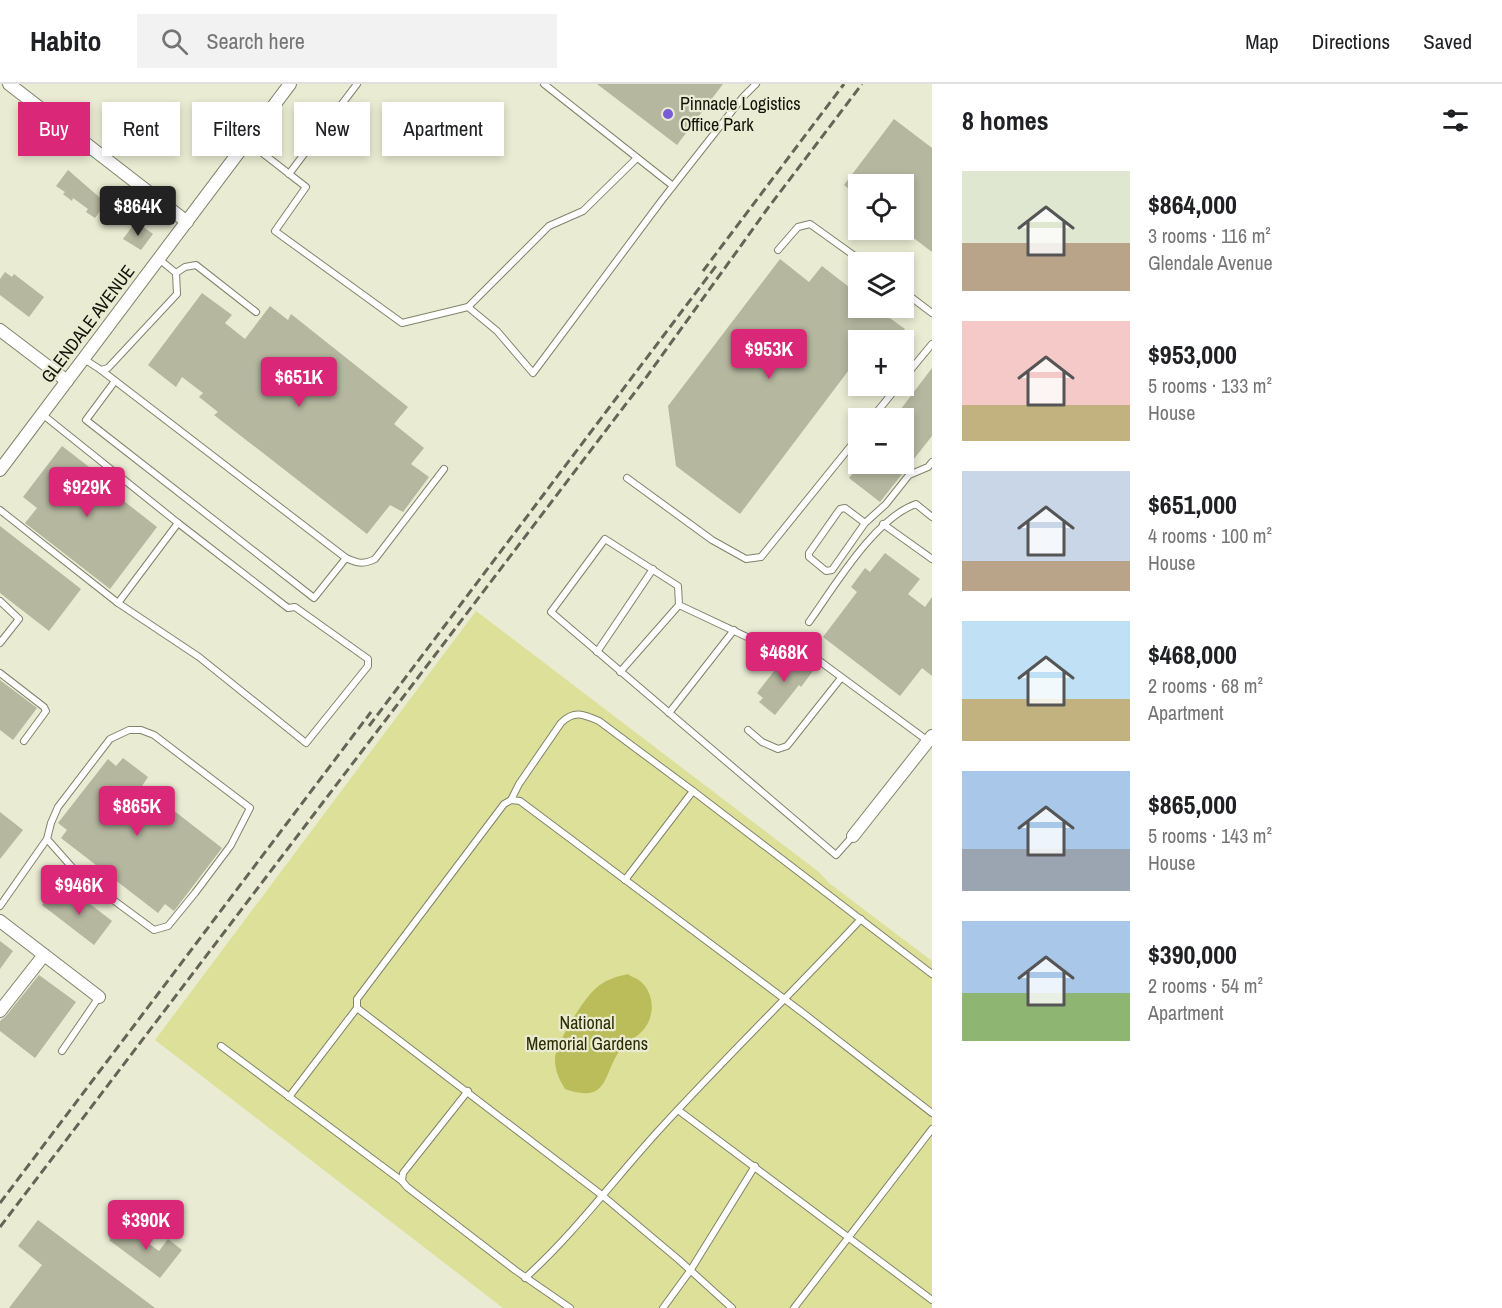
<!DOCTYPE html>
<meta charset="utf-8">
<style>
body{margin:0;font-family:"Archivo Narrow",sans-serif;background:#f2f2f2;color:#202124;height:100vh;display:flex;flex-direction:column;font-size:22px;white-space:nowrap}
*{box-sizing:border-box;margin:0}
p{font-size:20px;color:#757577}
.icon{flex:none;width:33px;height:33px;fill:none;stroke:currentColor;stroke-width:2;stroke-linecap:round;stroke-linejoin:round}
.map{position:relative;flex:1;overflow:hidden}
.details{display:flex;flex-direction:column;background:#fff;width:570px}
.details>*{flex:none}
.hud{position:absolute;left:18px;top:18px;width:570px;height:54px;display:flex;gap:12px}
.tools{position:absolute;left:848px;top:90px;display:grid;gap:12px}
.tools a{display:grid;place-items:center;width:66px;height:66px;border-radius:0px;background:#fff;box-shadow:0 3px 9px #0003;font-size:30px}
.price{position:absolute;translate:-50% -51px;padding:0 14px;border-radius:6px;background:#db2777;color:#fff;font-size:20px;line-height:39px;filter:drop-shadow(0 2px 3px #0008)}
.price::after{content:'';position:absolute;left:50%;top:36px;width:18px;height:14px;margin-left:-9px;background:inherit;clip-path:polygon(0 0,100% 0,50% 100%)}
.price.active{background:#222;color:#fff}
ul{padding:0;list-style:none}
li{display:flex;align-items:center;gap:18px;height:150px;padding:0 30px}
li span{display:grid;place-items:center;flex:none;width:168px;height:120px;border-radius:0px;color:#555}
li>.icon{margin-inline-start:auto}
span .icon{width:72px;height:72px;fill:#fffc;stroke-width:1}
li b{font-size:26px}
h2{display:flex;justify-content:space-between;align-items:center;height:72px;padding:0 30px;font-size:26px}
.tag{padding:0 21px;border-radius:0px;background:#fff;box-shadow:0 3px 9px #0003;font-size:21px;line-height:54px}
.tag.active{background:#db2777;color:#fff}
header{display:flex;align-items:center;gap:36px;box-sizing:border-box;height:84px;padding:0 30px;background:#fff;border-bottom:2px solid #e0e0e0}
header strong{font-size:28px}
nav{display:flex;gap:33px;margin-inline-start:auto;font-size:21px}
.search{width:420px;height:54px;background:#f2f2f2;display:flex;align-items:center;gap:15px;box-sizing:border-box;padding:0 21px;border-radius:0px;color:#757577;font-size:22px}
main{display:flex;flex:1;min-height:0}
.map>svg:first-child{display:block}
</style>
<header>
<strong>Habito</strong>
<div class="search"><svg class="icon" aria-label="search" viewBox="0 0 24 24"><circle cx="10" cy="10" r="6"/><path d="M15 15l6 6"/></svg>Search here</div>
<nav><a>Map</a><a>Directions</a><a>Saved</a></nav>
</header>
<main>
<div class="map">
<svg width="932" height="1224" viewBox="0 0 932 1224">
<rect width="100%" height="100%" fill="#e9ebd2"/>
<path fill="#dde098" d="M476 527 819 788 829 799 932 877V1224H503L155 956Z"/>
<path fill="#bbbd5a" d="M628 890C631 893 637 894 640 897 657 911 655 938 638 951 632 956 625 959 620 966 602 992 609 1020 565 1005 559 995 555 987 555 975 555 961 583 916 594 906 604 896 615 893 628 890Z"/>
<g fill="#b6b79f">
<path d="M597 0H723L677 61Z"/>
<path d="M894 35 932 64V168L903 146V100H858V112L844 101Z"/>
<path d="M68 86 106 119 95 134 86 128 88 125 73 114 72 117 63 110 65 108 56 102Z"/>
<path d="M134 140 140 144 142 142 153 150 141 166 123 155Z"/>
<path d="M780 175 809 198 822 182 858 210V224H876L905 245 896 256H858V274L740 430 676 382 668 322Z"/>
<path d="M5 188 12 193 14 190 44 213 29 233 0 211V195Z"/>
<path d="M202 209 232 231 225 239 245 255 270 222 288 236 291 230 408 323 394 340 424 364 411 380 429 393 403 428 390 421 367 450 214 331 218 328 199 313 203 309 182 293 176 303 148 281Z"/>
<path d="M932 284V352L880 418 849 394 860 380H903V334H894Z"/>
<path d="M62 362 124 410 120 414 157 443 110 505 25 439 37 424 23 413Z"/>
<path d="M0 442 81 505 49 547 0 509Z"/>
<path d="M885 469 920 495 908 510 925 523 932 513V592L922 584 900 612 823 553 857 508 851 503 865 484 870 488Z"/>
<path d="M789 568 813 587 801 603 799 601 775 631 759 618 763 614 757 609Z"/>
<path d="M0 596 37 624 13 656 0 646Z"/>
<path d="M123 674 148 693 142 702 222 764 174 827 165 820 158 829 61 754 67 746 58 739 108 675 116 682Z"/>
<path d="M0 728 23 746 0 775Z"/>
<path d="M53 806 74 821 81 813 112 837 94 861 42 821Z"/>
<path d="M0 857 13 867 0 885Z"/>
<path d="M39 891 76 918 35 974 0 947V937L6 932Z"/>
<path d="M38 1136 155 1224H9L42 1181 18 1162Z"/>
<path d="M122 1140 159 1167 168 1155 182 1166 160 1194 109 1156Z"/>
</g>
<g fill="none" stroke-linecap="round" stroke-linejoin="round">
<g stroke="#82836c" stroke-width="8">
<g id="lane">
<path d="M544 0 673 102"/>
<path d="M247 57 306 103 275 147 402 239 468 223 497 247 533 289 662 116 743 13 756 0"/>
<path d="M289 90 357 0"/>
<path d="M778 166 798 143 810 140 863 178"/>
<path d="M176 189 185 183 196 181 256 228"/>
<path d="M903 207 932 229"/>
<path d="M468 223 549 142 583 127 637 74"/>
<path d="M84 275 101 286 108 284 177 210 176 189 159 175"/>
<path d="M101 286 346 474C357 479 363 481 375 475L444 385"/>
<path d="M903 295 932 260"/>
<path d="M115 297 86 336 314 514 346 474"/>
<path d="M872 334 898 302"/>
<path d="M627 394 712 456 746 475 761 473 858 353"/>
<path d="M0 426 118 519 178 439 42 330"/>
<path d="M865 439 845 424 840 425 809 469V473L826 487 832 486 865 439 886 420 909 391 928 383 932 378"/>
<path d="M883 440 932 475"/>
<path d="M0 517 19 535 0 559"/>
<path d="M118 519 199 573 306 659 368 582V575L295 523 288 524 178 439"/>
<path d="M679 521 764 561"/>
<path d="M809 538C834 503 875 434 916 420L932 433"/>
<path d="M597 568 653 485"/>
<path d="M750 579 764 561 774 553H787L928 657"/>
<path d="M620 588 679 521 678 502 605 455 551 528C646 609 741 690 836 771L853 752"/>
<path d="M0 589 44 623 46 627 24 657"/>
<path d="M669 629 734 546"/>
<path d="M748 646 762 658 778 665 787 662 841 594"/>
<path d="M511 716 519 700 561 639C574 626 583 630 599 637L693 707"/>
<path d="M625 796 693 707 932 890"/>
<path d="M0 822 47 755 51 739 58 723 110 655 129 646H141L154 651 250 724 231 761 195 809 168 842 154 846 78 790 47 755"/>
<path d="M221 962 402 1097"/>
<path d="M62 967 99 913"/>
<path d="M468 1007 403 1089 402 1097 407 1103 515 1186 570 1224"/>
<path d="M289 1013 357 924"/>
<path d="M678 1026 932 1216"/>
<path d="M525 1194C575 1149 615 1094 660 1045 725 974 795 906 861 835"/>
<path d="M663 1224 690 1187 755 1082"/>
<path d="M732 1224 679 1176 603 1112 357 924V915L504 720 511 716 520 717 803 929 932 1029"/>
<path d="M794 1224 932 1045"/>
</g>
</g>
<g stroke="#82836c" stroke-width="14">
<g id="street">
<path d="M9 0 187 138"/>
<path d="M0 246 67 297"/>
<path d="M0 386 290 0"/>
<path d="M853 752 932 652"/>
<path d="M0 837 99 913"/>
<path d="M0 927 44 871"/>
</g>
</g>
<use href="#lane" stroke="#fff" stroke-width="6"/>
<use href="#street" stroke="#fff" stroke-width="12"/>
<g stroke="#646557" stroke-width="3" stroke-dasharray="9 4.5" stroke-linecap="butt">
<path d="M703 187 844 0"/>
<path d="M369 642 716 182"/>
<path d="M0 1119 371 628"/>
<path d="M0 1143 645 295 768 124 862 0"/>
</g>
</g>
<circle fill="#775cd6" stroke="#e9ebd2" stroke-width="2" cx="668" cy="30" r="6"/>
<g text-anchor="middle" stroke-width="4.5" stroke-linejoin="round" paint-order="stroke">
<g font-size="18" fill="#13130b" stroke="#e9ebd2" text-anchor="start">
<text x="680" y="26">Pinnacle Logistics<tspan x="680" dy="21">Office Park</tspan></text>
</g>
<g font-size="18" fill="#13130b" stroke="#e9ebd2">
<text transform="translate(88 240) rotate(-53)" y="6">GLENDALE AVENUE</text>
</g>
<g font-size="18" fill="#2d2d02" stroke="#e9ebd2">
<text x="587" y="945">National<tspan x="587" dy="21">Memorial Gardens</tspan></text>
</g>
</g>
</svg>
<div class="tools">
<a><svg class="icon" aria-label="locate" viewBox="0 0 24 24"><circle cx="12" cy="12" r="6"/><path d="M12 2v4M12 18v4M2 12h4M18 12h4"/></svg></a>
<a><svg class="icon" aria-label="layers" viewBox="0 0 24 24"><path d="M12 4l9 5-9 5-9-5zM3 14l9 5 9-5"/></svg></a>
<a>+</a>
<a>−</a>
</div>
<b class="price active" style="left:138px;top:153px">$864K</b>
<b class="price" style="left:769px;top:296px">$953K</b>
<b class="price" style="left:299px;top:324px">$651K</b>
<b class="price" style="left:87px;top:434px">$929K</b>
<b class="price" style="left:784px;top:599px">$468K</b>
<b class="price" style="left:137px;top:753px">$865K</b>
<b class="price" style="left:79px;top:832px">$946K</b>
<b class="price" style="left:146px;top:1167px">$390K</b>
<div class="hud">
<a class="tag active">Buy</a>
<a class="tag">Rent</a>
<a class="tag">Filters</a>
<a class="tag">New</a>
<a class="tag">Apartment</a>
</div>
</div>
<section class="details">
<h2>8 homes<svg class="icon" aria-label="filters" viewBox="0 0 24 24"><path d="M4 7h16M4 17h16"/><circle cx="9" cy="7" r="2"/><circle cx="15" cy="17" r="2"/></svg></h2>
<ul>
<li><span style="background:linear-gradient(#dfe7d0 60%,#b9a48a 0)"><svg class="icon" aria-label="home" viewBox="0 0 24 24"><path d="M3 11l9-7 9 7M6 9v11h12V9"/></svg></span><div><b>$864,000</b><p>3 rooms · 116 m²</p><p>Glendale Avenue</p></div></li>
<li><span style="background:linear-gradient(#f6c9c9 70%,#c2b280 0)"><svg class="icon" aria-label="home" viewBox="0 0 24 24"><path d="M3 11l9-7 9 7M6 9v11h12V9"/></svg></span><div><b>$953,000</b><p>5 rooms · 133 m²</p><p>House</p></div></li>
<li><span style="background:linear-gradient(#c9d6e8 75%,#b9a48a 0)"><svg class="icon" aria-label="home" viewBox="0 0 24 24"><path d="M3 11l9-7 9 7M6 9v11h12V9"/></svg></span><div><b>$651,000</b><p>4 rooms · 100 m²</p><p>House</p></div></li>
<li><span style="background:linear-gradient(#bfe0f5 65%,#c2b280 0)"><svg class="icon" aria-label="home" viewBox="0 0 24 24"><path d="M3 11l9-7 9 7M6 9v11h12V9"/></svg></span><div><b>$468,000</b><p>2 rooms · 68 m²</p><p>Apartment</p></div></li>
<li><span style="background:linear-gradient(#a9c7e8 65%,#9aa5b1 0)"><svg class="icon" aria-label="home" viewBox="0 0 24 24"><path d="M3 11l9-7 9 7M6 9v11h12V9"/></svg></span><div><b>$865,000</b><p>5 rooms · 143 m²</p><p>House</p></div></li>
<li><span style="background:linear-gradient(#a9c7e8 60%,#8fb573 0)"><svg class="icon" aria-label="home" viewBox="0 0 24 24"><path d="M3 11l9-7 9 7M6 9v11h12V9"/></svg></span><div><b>$390,000</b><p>2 rooms · 54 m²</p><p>Apartment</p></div></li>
</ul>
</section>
</main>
